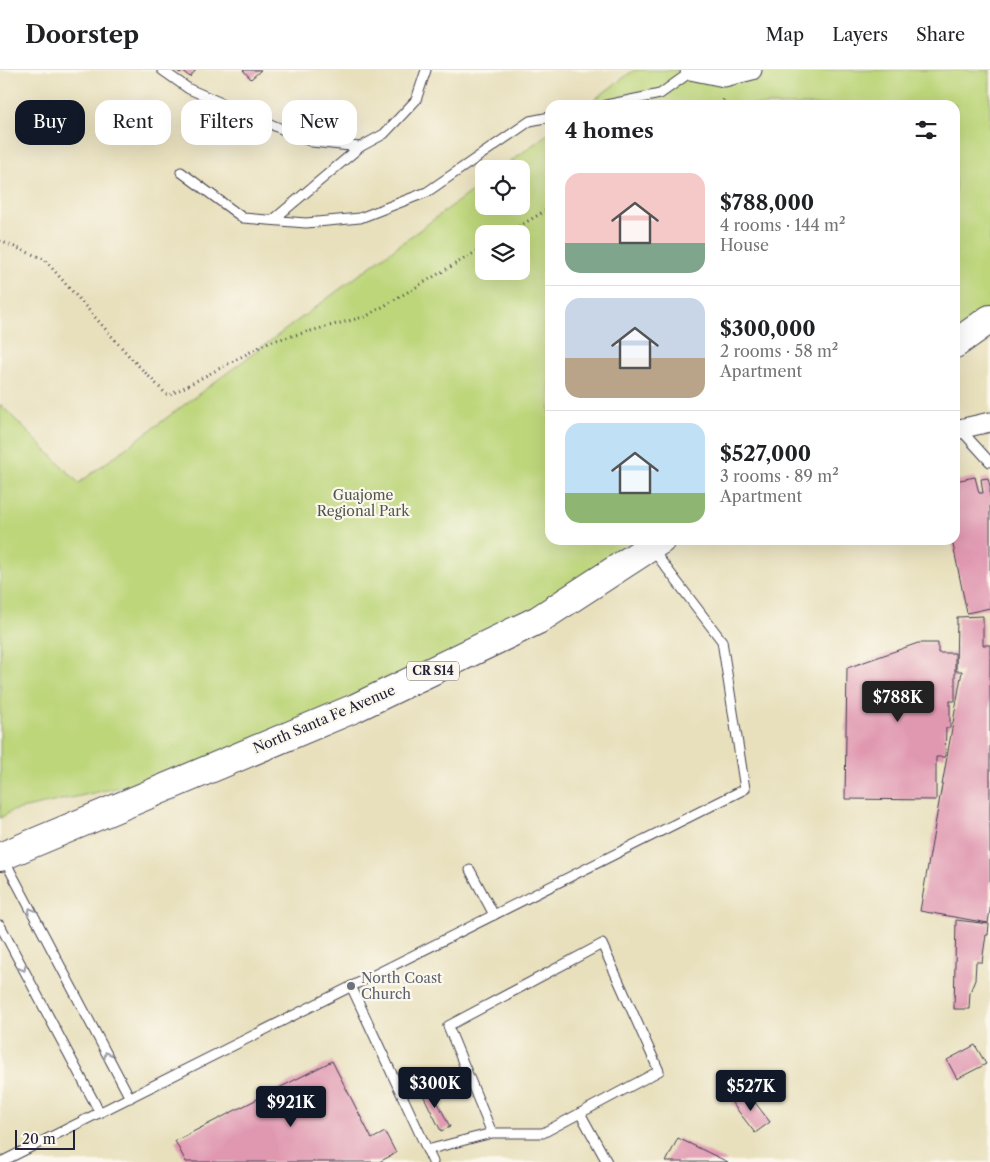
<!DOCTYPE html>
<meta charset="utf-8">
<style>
body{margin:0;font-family:"Libre Caslon Text",serif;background:#f2f2f2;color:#202124;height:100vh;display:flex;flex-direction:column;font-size:19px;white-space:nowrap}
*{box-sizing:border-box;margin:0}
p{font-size:16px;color:#757577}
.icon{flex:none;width:28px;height:28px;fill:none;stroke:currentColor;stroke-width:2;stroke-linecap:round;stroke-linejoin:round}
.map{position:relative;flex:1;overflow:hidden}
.panel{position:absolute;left:545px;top:30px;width:415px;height:445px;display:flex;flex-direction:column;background:#fff;border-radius:15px;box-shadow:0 5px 20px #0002}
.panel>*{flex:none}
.guide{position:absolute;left:15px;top:30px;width:455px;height:45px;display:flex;gap:10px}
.buttons{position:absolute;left:475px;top:90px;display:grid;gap:10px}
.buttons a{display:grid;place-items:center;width:55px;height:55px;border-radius:10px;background:#fff;box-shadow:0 5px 20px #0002;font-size:25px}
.scale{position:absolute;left:15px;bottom:12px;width:60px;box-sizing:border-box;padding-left:5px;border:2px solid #22223b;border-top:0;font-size:14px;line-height:18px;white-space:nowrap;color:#22223b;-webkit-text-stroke:4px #fbf7ec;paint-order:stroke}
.price{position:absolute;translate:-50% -42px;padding:0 11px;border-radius:5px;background:#111827;color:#fff;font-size:16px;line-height:32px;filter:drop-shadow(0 1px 2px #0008)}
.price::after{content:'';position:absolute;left:50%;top:30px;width:15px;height:11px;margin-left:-8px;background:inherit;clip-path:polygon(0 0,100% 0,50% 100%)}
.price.current{background:#222;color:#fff}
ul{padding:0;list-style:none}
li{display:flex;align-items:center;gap:15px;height:125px;padding:0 20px}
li+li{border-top:1px solid #e0e0e0}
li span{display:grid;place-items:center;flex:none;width:140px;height:100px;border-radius:15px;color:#555}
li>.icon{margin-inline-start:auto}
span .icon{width:60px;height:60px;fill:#fffc;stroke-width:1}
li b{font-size:21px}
h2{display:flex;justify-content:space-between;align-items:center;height:60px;padding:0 20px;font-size:21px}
.tag{padding:0 18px;border-radius:15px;background:#fff;box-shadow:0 5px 20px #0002;font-size:18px;line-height:45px}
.tag.current{background:#111827;color:#fff}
header{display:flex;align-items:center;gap:30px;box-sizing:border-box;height:70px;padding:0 25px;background:#fff;border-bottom:1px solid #e0e0e0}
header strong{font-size:24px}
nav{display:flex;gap:28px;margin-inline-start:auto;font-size:18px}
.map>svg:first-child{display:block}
</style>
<header>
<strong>Doorstep</strong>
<nav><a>Map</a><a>Layers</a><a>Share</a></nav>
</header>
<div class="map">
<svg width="990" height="1092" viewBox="0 0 990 1092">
<rect width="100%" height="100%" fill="#fbf7ec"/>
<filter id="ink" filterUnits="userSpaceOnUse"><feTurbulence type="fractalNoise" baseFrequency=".02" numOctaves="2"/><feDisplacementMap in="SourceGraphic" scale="10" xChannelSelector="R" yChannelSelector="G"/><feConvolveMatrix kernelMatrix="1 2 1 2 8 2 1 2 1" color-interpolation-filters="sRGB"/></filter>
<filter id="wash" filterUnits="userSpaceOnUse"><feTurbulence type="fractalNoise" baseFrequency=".0096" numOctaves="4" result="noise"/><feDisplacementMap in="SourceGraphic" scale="20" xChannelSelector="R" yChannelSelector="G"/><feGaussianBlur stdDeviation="1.12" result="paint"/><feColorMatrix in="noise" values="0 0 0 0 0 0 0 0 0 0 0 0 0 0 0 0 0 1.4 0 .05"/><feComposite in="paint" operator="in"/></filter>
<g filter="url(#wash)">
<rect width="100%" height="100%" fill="#e8e0bd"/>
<g fill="#bdd67a" stroke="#707c5a" fill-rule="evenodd">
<path d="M634 0H990V249L955 273V35H587Z"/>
<path d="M550 62V470H663L589 519 202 699 12 741 0 748V334L79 413 484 112V136H521V99H501ZM484 164H521V201H484Z"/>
</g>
<g id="blocks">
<g fill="#e098b1">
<path d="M176 0H196L190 7 182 1 180 3Z"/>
<path d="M243 0H261L251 9Z"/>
<path d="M975 407 979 423H983L981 409 988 408 990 416V538L967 543 952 470H955V411Z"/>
<path d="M983 546V575H990V840L988 853 920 841 962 601H956L957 547Z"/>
<path d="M918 573H938V583H955V631H950V658H946L945 687H936V730L845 729 847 598Z"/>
<path d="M956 850 989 854 988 865H986L982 892H976L975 910 970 922 969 939H954Z"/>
<path d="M975 975 986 994 957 1009 947 990Z"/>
<path d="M332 991 372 1069 385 1062 396 1083 379 1092H186L175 1071Z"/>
<path d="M430 1017 450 1057 441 1061 421 1021Z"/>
<path d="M747 1022 770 1052 755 1063 732 1033Z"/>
<path d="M678 1068 728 1092H666Z"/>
</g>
</g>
</g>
<g filter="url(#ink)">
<use href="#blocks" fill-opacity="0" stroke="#403e4e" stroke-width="1"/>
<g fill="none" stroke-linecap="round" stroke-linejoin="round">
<g stroke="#403e4e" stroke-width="11">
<g id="lane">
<path d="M162 0 189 19 312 72 360 77 384 64 416 30 426 0"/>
<path d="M606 35 660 24 692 1"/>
<path d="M181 102 243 148 306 153 360 148 427 122 530 51 550 47"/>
<path d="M273 150 360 77"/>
<path d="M960 359 990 392"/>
<path d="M4 789 130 1028"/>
<path d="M470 800 494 845"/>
<path d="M0 855 100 1043"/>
<path d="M351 916 433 1092"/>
<path d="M580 1043 607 1092"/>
<path d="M427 1080 492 1063H543L659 1001 602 874 448 956 492 1063"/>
<path d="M1 1092 745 719 722 571 652 479"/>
</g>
</g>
<g stroke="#403e4e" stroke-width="21">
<g id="street">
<path d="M690 0 724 7 752 0"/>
<path d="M955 360 990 352"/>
</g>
</g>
<g stroke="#403e4e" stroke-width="30">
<g id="primary">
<path d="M955 274 990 249"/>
<path d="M0 787 355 638 538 550 661 470"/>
</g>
</g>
<g stroke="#403e4e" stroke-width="3" stroke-dasharray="1 4" stroke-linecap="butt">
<path d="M721 35 725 26"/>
<path d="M506 164 550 138"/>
<path d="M0 171 44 189 129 286 168 326 269 272 367 246 484 177"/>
</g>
<use href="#lane" stroke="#fff" stroke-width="9"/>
<use href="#street" stroke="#fff" stroke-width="19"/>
<use href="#primary" stroke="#fff" stroke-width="28"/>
</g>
<defs><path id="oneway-chevron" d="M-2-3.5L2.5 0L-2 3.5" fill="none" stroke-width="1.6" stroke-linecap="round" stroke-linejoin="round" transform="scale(1.25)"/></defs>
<g stroke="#9c9ca7">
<use href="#oneway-chevron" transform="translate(31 841) rotate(-118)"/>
<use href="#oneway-chevron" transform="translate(23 898) rotate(62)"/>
<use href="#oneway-chevron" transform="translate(107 985) rotate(-118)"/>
</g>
</g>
<circle fill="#6b7280" stroke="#fbf7ec" stroke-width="2" cx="351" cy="916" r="5"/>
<g text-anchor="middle" stroke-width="4.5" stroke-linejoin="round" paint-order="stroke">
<rect fill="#fbf7ec" stroke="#636270" stroke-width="1" x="407" y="591.5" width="52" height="19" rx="4"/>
<g font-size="12" font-weight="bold" fill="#22223b">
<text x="433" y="605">CR S14</text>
</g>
<g font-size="14" fill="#50584e" stroke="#fbf7ec">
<text x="363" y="430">Guajome<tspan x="363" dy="16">Regional Park</tspan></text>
</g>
<g font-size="14" fill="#22223b" stroke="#fbf7ec">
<text transform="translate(324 649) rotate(-23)" y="5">North Santa Fe Avenue</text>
</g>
<g font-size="14" fill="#5b616d" stroke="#fbf7ec" text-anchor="start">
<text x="361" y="913">North Coast<tspan x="361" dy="16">Church</tspan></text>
</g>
</g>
</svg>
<div class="buttons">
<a><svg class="icon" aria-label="locate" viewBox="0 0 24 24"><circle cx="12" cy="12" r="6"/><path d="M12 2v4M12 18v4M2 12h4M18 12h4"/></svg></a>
<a><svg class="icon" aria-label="layers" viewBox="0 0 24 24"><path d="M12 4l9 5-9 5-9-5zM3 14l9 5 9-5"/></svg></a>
</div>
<div class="scale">20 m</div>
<b class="price current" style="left:898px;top:653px">$788K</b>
<b class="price" style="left:435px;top:1039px">$300K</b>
<b class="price" style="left:751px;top:1042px">$527K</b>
<b class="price" style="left:291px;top:1058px">$921K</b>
<div class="guide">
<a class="tag current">Buy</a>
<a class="tag">Rent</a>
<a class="tag">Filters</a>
<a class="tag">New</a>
</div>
<section class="panel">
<h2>4 homes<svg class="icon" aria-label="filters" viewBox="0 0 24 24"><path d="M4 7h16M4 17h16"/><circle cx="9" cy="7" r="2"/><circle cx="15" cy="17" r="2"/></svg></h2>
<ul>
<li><span style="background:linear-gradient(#f6c9c9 70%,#7fa58c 0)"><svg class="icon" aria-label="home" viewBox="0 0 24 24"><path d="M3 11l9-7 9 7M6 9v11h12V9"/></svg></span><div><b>$788,000</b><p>4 rooms · 144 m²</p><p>House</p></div></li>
<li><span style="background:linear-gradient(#c9d6e8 60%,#b9a48a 0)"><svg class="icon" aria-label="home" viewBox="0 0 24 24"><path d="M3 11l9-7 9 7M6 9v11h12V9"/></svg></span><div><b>$300,000</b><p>2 rooms · 58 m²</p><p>Apartment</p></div></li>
<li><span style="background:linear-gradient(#bfe0f5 70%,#8fb573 0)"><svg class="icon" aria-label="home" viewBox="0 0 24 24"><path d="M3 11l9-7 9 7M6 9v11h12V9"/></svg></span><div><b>$527,000</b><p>3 rooms · 89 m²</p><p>Apartment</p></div></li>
</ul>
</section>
</div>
